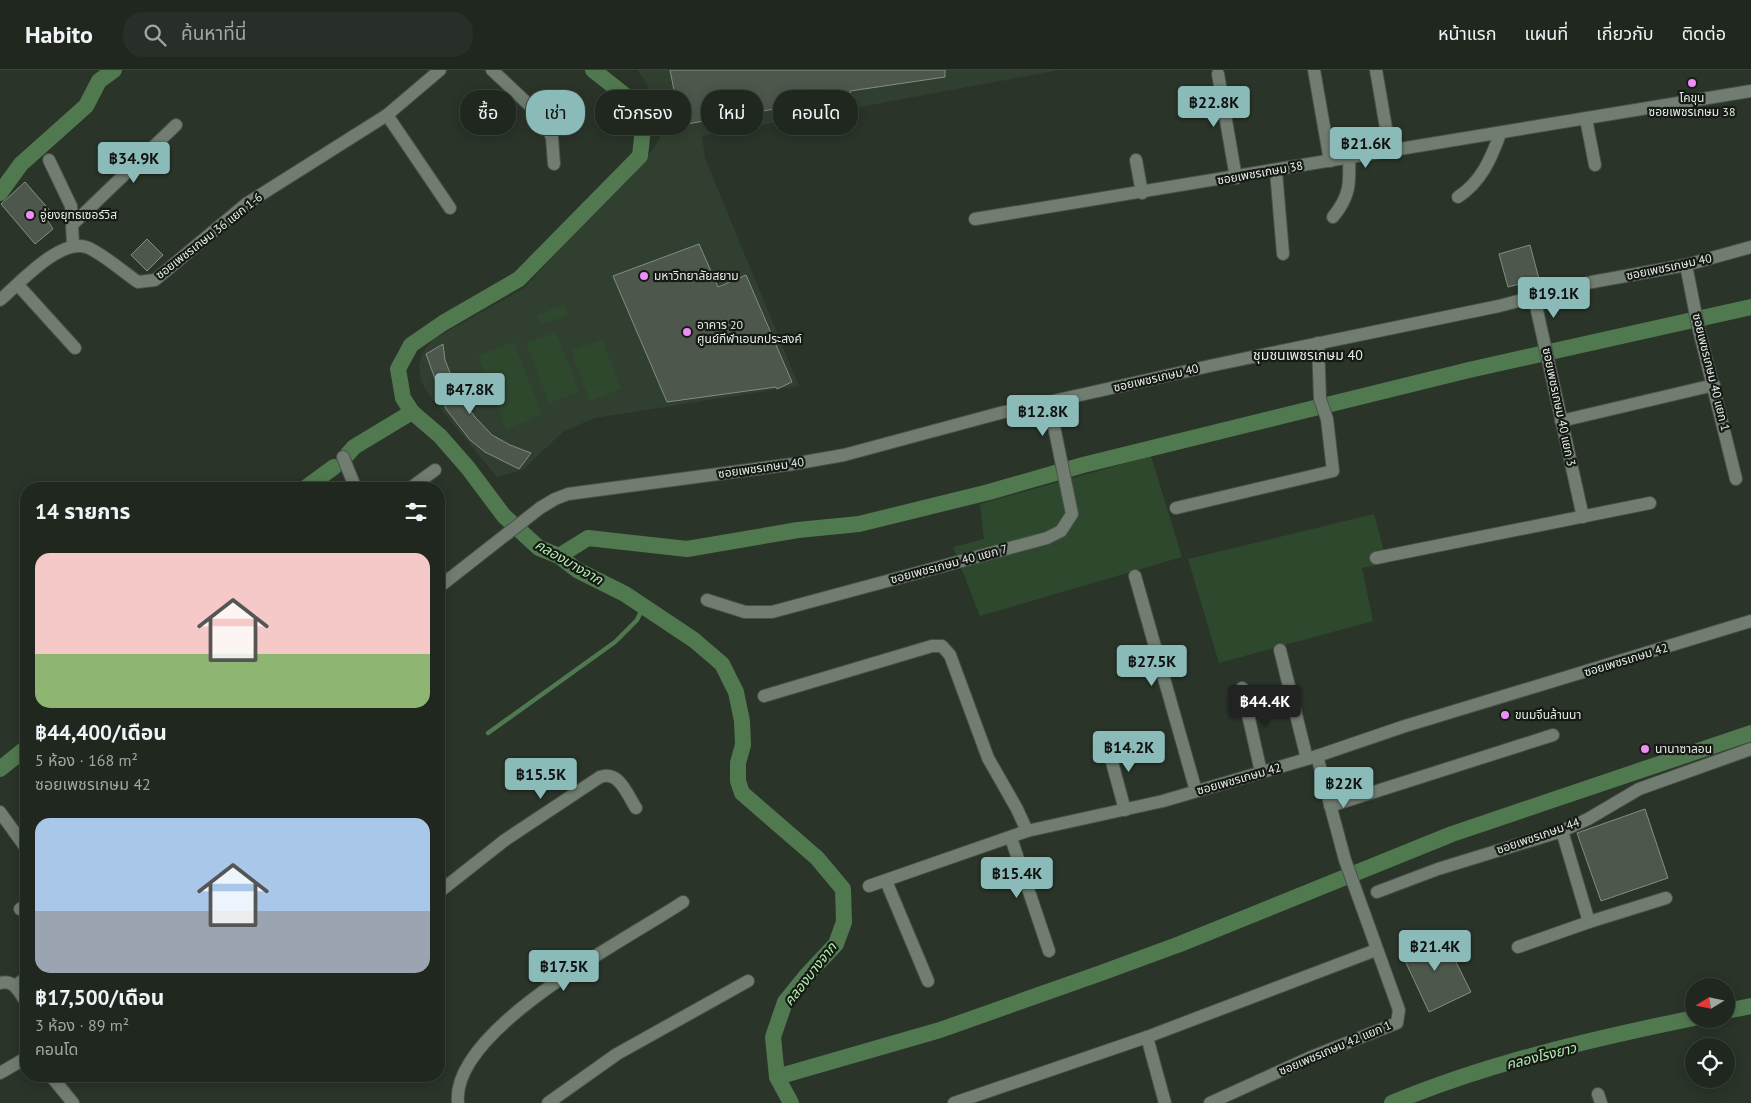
<!DOCTYPE html>
<html lang="th">
<meta charset="utf-8">
<style>
body{margin:0;font-family:"PT Sans","Noto Sans Thai",sans-serif;background:#282f28;color:#f1f3f6;height:100vh;display:flex;flex-direction:column;font-size:19px;white-space:nowrap}
*{box-sizing:border-box;margin:0}
p{font-size:16px;color:#a2a5a4}
.icon{flex:none;width:28px;height:28px;fill:none;stroke:currentColor;stroke-width:2;stroke-linecap:round;stroke-linejoin:round}
.map{position:relative;flex:1;overflow:hidden}
.panel{position:absolute;left:20px;top:412px;width:425px;height:600px;display:flex;flex-direction:column;background:#20271f;border-radius:20px;box-shadow:0 2px 12px #0003,0 0 0 1px #3d443d}
.panel>*{flex:none}
.top-card{position:absolute;left:460px;top:20px;width:475px;height:45px;display:flex;gap:10px}
.needle{width:32px;rotate:260deg}
.controls{position:absolute;left:1685px;top:908px;display:grid;gap:10px}
.controls a{display:grid;place-items:center;width:50px;height:50px;border-radius:50%;background:#20271f;box-shadow:0 2px 12px #0003,0 0 0 1px #3d443d;font-size:25px}
.price{position:absolute;translate:-50% -42px;padding:0 11px;border-radius:5px;background:#8bbbb9;color:#111;font-size:16px;line-height:32px;filter:drop-shadow(0 1px 2px #0008)}
.price::after{content:'';position:absolute;left:50%;top:30px;width:15px;height:11px;margin-left:-8px;background:inherit;clip-path:polygon(0 0,100% 0,50% 100%)}
.price.selected{background:#222;color:#fff}
ul{padding:0;list-style:none}
li{display:grid;align-content:center;gap:10px;height:265px;padding:0 15px}
li span{display:grid;place-items:center;height:155px;border-radius:15px;color:#555}
li>.icon{margin-inline-start:auto}
span .icon{width:90px;height:90px;fill:#fffc;stroke-width:1}
li b{font-size:21px}
h2{display:flex;justify-content:space-between;align-items:center;height:60px;padding:0 15px;font-size:21px}
.chip{padding:0 18px;border-radius:20px;background:#20271f;box-shadow:0 2px 12px #0003,0 0 0 1px #3d443d;font-size:18px;line-height:45px}
.chip.selected{background:#8bbbb9;color:#111}
header{display:flex;align-items:center;gap:30px;box-sizing:border-box;height:70px;padding:0 25px;background:#20271f;border-bottom:1px solid #3d443d}
header strong{font-size:24px}
nav{display:flex;gap:28px;margin-inline-start:auto;font-size:18px}
.search{width:350px;height:45px;background:#282f28;display:flex;align-items:center;gap:12px;box-sizing:border-box;padding:0 18px;border-radius:20px;color:#a2a5a4;font-size:19px}
.map>svg:first-child{display:block}
</style>
<header>
<strong>Habito</strong>
<div class="search"><svg class="icon" aria-label="search" viewBox="0 0 24 24"><circle cx="10" cy="10" r="6"/><path d="M15 15l6 6"/></svg>ค้นหาที่นี่</div>
<nav><a>หน้าแรก</a><a>แผนที่</a><a>เกี่ยวกับ</a><a>ติดต่อ</a></nav>
</header>
<div class="map">
<svg width="1751" height="1033" viewBox="0 0 1751 1033">
<rect width="100%" height="100%" fill="#2a3429"/>
<path fill="#313f30" d="M637 0H1060L702 66 705 88 799 316 595 348 564 361 523 400 497 407 431 327 421 312 419 296 422 283 432 270 524 218 608 127 645 91 660 68 647 14Z"/>
<g fill="#2e482d">
<path d="M564 235 568 245 541 255 537 245Z"/>
<path d="M556 262 579 322 549 333 526 273Z"/>
<path d="M602 269 621 319 590 331 571 281Z"/>
<path d="M514 272 542 345 506 359 478 286Z"/>
<path d="M1151 386 1182 487 980 546 953 477 984 469 980 434Z"/>
<path d="M1374 444 1387 493 1362 498 1373 551 1219 593 1188 489Z"/>
</g>
<g fill="none" stroke-linecap="round" stroke-linejoin="round">
<path stroke="#51794f" stroke-width="4.5" d="M488 663 615 572 637 550 643 537"/>
<g stroke="#51794f" stroke-width="16">
<path d="M593 0 631 30 643 58 640 86 519 209 443 253 411 275 398 299 403 328 412 342 440 366 468 398 504 446 539 478 559 486 577 500 625 524 694 570 722 594 736 622 742 651 743 675 738 693V711L742 723 817 788 843 819 844 852 836 874 806 906 785 932 773 967 777 1007 791 1033"/>
<path d="M0 123 21 94 86 36 99 11 114 0"/>
<path d="M347 385 354 377 412 342"/>
<path d="M304 419 334 397"/>
<path d="M559 486 588 468 687 479 798 460 859 454 989 422 1083 395 1469 300 1751 237"/>
<path d="M0 699 26 678"/>
<path d="M1726 941 1751 936"/>
<path d="M777 1007 940 960 1101 903 1180 874 1452 764 1751 663"/>
<path d="M1392 1033C1488 993 1592 969 1694 948"/>
</g>
</g>
<g fill="#4d574c" stroke="#838e82">
<path d="M670 0H945V7L850 21 851 26 681 55Z"/>
<path d="M25 112 52 143 46 148 53 159 35 174 1 134Z"/>
<path d="M147 169 163 185 147 201 131 185Z"/>
<path d="M699 174 718 217 746 205 792 312 777 319 776 317 667 332 613 206Z"/>
<path d="M1530 175 1539 209 1508 217 1499 184Z"/>
<path d="M443 274 445 290 459 326 475 347 492 365 510 375 531 383 519 399 485 382 470 370 446 339 426 284Z"/>
<path d="M1645 739 1668 808 1601 831 1577 763Z"/>
<path d="M1441 862 1471 922 1429 942 1400 880Z"/>
</g>
<g fill="none" stroke-linecap="round" stroke-linejoin="round">
<g stroke="#495149" stroke-width="14">
<g id="minor">
<path d="M492 0 544 49 552 68 554 94"/>
<path d="M1314 0 1330 91"/>
<path d="M1376 0 1390 81"/>
<path d="M1218 4 1236 108"/>
<path d="M387 45 450 138"/>
<path d="M1586 49 1595 95"/>
<path d="M49 90 71 136 73 175"/>
<path d="M1136 90 1142 123"/>
<path d="M1276 101 1283 184"/>
<path d="M1458 127C1481 112 1491 89 1500 64"/>
<path d="M1333 147C1350 126 1350 114 1349 88"/>
<path d="M975 149 1751 21"/>
<path d="M74 153 176 55"/>
<path d="M1686 195 1698 256 1736 409"/>
<path d="M18 215 75 278"/>
<path d="M1534 227 1583 447"/>
<path d="M0 230C20 213 59 169 86 177 98 180 126 204 138 212L155 210 246 134 387 45 440 0"/>
<path d="M1561 351 1714 315"/>
<path d="M343 387 356 419"/>
<path d="M409 419 435 400"/>
<path d="M1176 438 1333 401 1327 349 1320 329 1318 273"/>
<path d="M1376 488 1650 433"/>
<path d="M1135 506 1196 721"/>
<path d="M439 517 540 438 555 429 568 424 793 394 844 385 1000 343 1214 295 1499 236 1592 212 1686 195 1751 177"/>
<path d="M707 530 745 542H772L1047 468 1061 461 1072 444 1049 332"/>
<path d="M1280 580 1307 689"/>
<path d="M1242 618 1261 702"/>
<path d="M764 626 932 576H942L950 585 988 688 1017 739 1027 761"/>
<path d="M1107 674 1125 740"/>
<path d="M1330 736 1553 665"/>
<path d="M0 742 26 778"/>
<path d="M1562 761 1589 852"/>
<path d="M1011 768 1049 881"/>
<path d="M886 811 928 911"/>
<path d="M869 816 1027 761 1163 731 1317 686 1402 657 1751 551"/>
<path d="M439 822 505 770 600 707C619 700 627 724 636 738"/>
<path d="M1377 822 1438 799 1562 761 1588 749 1639 719 1751 679"/>
<path d="M20 839 26 835"/>
<path d="M1518 877 1589 852 1666 828"/>
<path d="M0 913C14 909 19 922 26 932"/>
<path d="M15 916 26 908"/>
<path d="M1147 967 1165 1033"/>
<path d="M0 1003 26 988"/>
<path d="M51 1006 73 1033"/>
<path d="M1598 1024 1601 1033"/>
<path d="M458 1033C450 959 628 869 683 832"/>
<path d="M548 1033 617 984 748 911"/>
<path d="M954 1033 1147 967 1376 880"/>
<path d="M1210 1033 1311 987 1397 953 1399 940 1345 790 1317 686"/>
</g>
</g>
<use href="#minor" stroke="#717d71" stroke-width="12"/>
</g>
<g fill="#ee8cf8" stroke="#161a15" stroke-width="2">
<circle cx="1692" cy="13" r="5"/>
<circle cx="30" cy="145" r="5"/>
<circle cx="644" cy="206" r="5"/>
<circle cx="687" cy="262" r="5"/>
<circle cx="1505" cy="645" r="5"/>
<circle cx="1645" cy="679" r="5"/>
</g>
<g text-anchor="middle" stroke-width="4.5" stroke-linejoin="round" paint-order="stroke">
<g font-size="12" fill="#e6ece6" stroke="#161a15" text-anchor="start">
<text x="1692" y="32" text-anchor="middle">โคขุน<tspan x="1692" dy="14">ซอยเพชรเกษม 38</tspan></text>
<text x="40" y="149">อู่ยงยุทธเซอร์วิส</text>
<text x="654" y="210">มหาวิทยาลัยสยาม</text>
<text x="697" y="259">อาคาร 20<tspan x="697" dy="14">ศูนย์กีฬาเอนกประสงค์</tspan></text>
<text x="1515" y="649">ขนมจีนล้านนา</text>
<text x="1655" y="683">นานาซาลอน</text>
</g>
<g font-size="12" fill="#e6ece6" stroke="#161a15">
<text transform="translate(1260 103) rotate(-10)" y="4">ซอยเพชรเกษม 38</text>
<text transform="translate(209 166) rotate(-38)" y="4">ซอยเพชรเกษม 36 แยก 1-6</text>
<text transform="translate(1669 197) rotate(-12)" y="4">ซอยเพชรเกษม 40</text>
<text transform="translate(1711 302) rotate(76)" y="4">ซอยเพชรเกษม 40 แยก 1</text>
<text transform="translate(1156 308) rotate(-13)" y="4">ซอยเพชรเกษม 40</text>
<text transform="translate(1559 337) rotate(78)" y="4">ซอยเพชรเกษม 40 แยก 3</text>
<text transform="translate(761 398) rotate(-8)" y="4">ซอยเพชรเกษม 40</text>
<text transform="translate(949 494) rotate(-15)" y="4">ซอยเพชรเกษม 40 แยก 7</text>
<text transform="translate(1626 590) rotate(-17)" y="4">ซอยเพชรเกษม 42</text>
<text transform="translate(1239 709) rotate(-16)" y="4">ซอยเพชรเกษม 42</text>
<text transform="translate(1538 766) rotate(-19)" y="4">ซอยเพชรเกษม 44</text>
<text transform="translate(1335 978) rotate(-23)" y="4">ซอยเพชรเกษม 42 แยก 1</text>
</g>
<g font-size="14" fill="#e6ece6" stroke="#161a15">
<text x="1308" y="290">ชุมชนเพชรเกษม 40</text>
</g>
<g font-size="14" font-style="italic" fill="#b2f0af" stroke="#161a15">
<text transform="translate(569 492) rotate(30)" y="5">คลองบางจาก</text>
<text transform="translate(810 904) rotate(-52)" y="5">คลองบางจาก</text>
<text transform="translate(1541 986) rotate(-14)" y="5">คลองโรงยาว</text>
</g>
</g>
</svg>
<div class="controls">
<a><svg class="needle" viewBox="-14 -14 28 28"><path d="M0-13l5 13h-10z" fill="#e53935"/><path d="M0 13l5-13h-10z" fill="#a2a5a4"/></svg></a>
<a><svg class="icon" aria-label="locate" viewBox="0 0 24 24"><circle cx="12" cy="12" r="6"/><path d="M12 2v4M12 18v4M2 12h4M18 12h4"/></svg></a>
</div>
<b class="price" style="left:1214px;top:58px">฿22.8K</b>
<b class="price" style="left:1366px;top:99px">฿21.6K</b>
<b class="price" style="left:134px;top:114px">฿34.9K</b>
<b class="price" style="left:1554px;top:249px">฿19.1K</b>
<b class="price" style="left:470px;top:345px">฿47.8K</b>
<b class="price" style="left:1043px;top:367px">฿12.8K</b>
<b class="price" style="left:1152px;top:617px">฿27.5K</b>
<b class="price selected" style="left:1265px;top:657px">฿44.4K</b>
<b class="price" style="left:1129px;top:703px">฿14.2K</b>
<b class="price" style="left:541px;top:730px">฿15.5K</b>
<b class="price" style="left:1344px;top:739px">฿22K</b>
<b class="price" style="left:1017px;top:829px">฿15.4K</b>
<b class="price" style="left:1435px;top:902px">฿21.4K</b>
<b class="price" style="left:564px;top:922px">฿17.5K</b>
<div class="top-card">
<a class="chip">ซื้อ</a>
<a class="chip selected">เช่า</a>
<a class="chip">ตัวกรอง</a>
<a class="chip">ใหม่</a>
<a class="chip">คอนโด</a>
</div>
<section class="panel">
<h2>14 รายการ<svg class="icon" aria-label="filters" viewBox="0 0 24 24"><path d="M4 7h16M4 17h16"/><circle cx="9" cy="7" r="2"/><circle cx="15" cy="17" r="2"/></svg></h2>
<ul>
<li><span style="background:linear-gradient(#f6c9c9 65%,#8fb573 0)"><svg class="icon" aria-label="home" viewBox="0 0 24 24"><path d="M3 11l9-7 9 7M6 9v11h12V9"/></svg></span><div><b>฿44,400/เดือน</b><p>5 ห้อง · 168 m²</p><p>ซอยเพชรเกษม 42</p></div></li>
<li><span style="background:linear-gradient(#a9c7e8 60%,#9aa5b1 0)"><svg class="icon" aria-label="home" viewBox="0 0 24 24"><path d="M3 11l9-7 9 7M6 9v11h12V9"/></svg></span><div><b>฿17,500/เดือน</b><p>3 ห้อง · 89 m²</p><p>คอนโด</p></div></li>
</ul>
</section>
</div>
